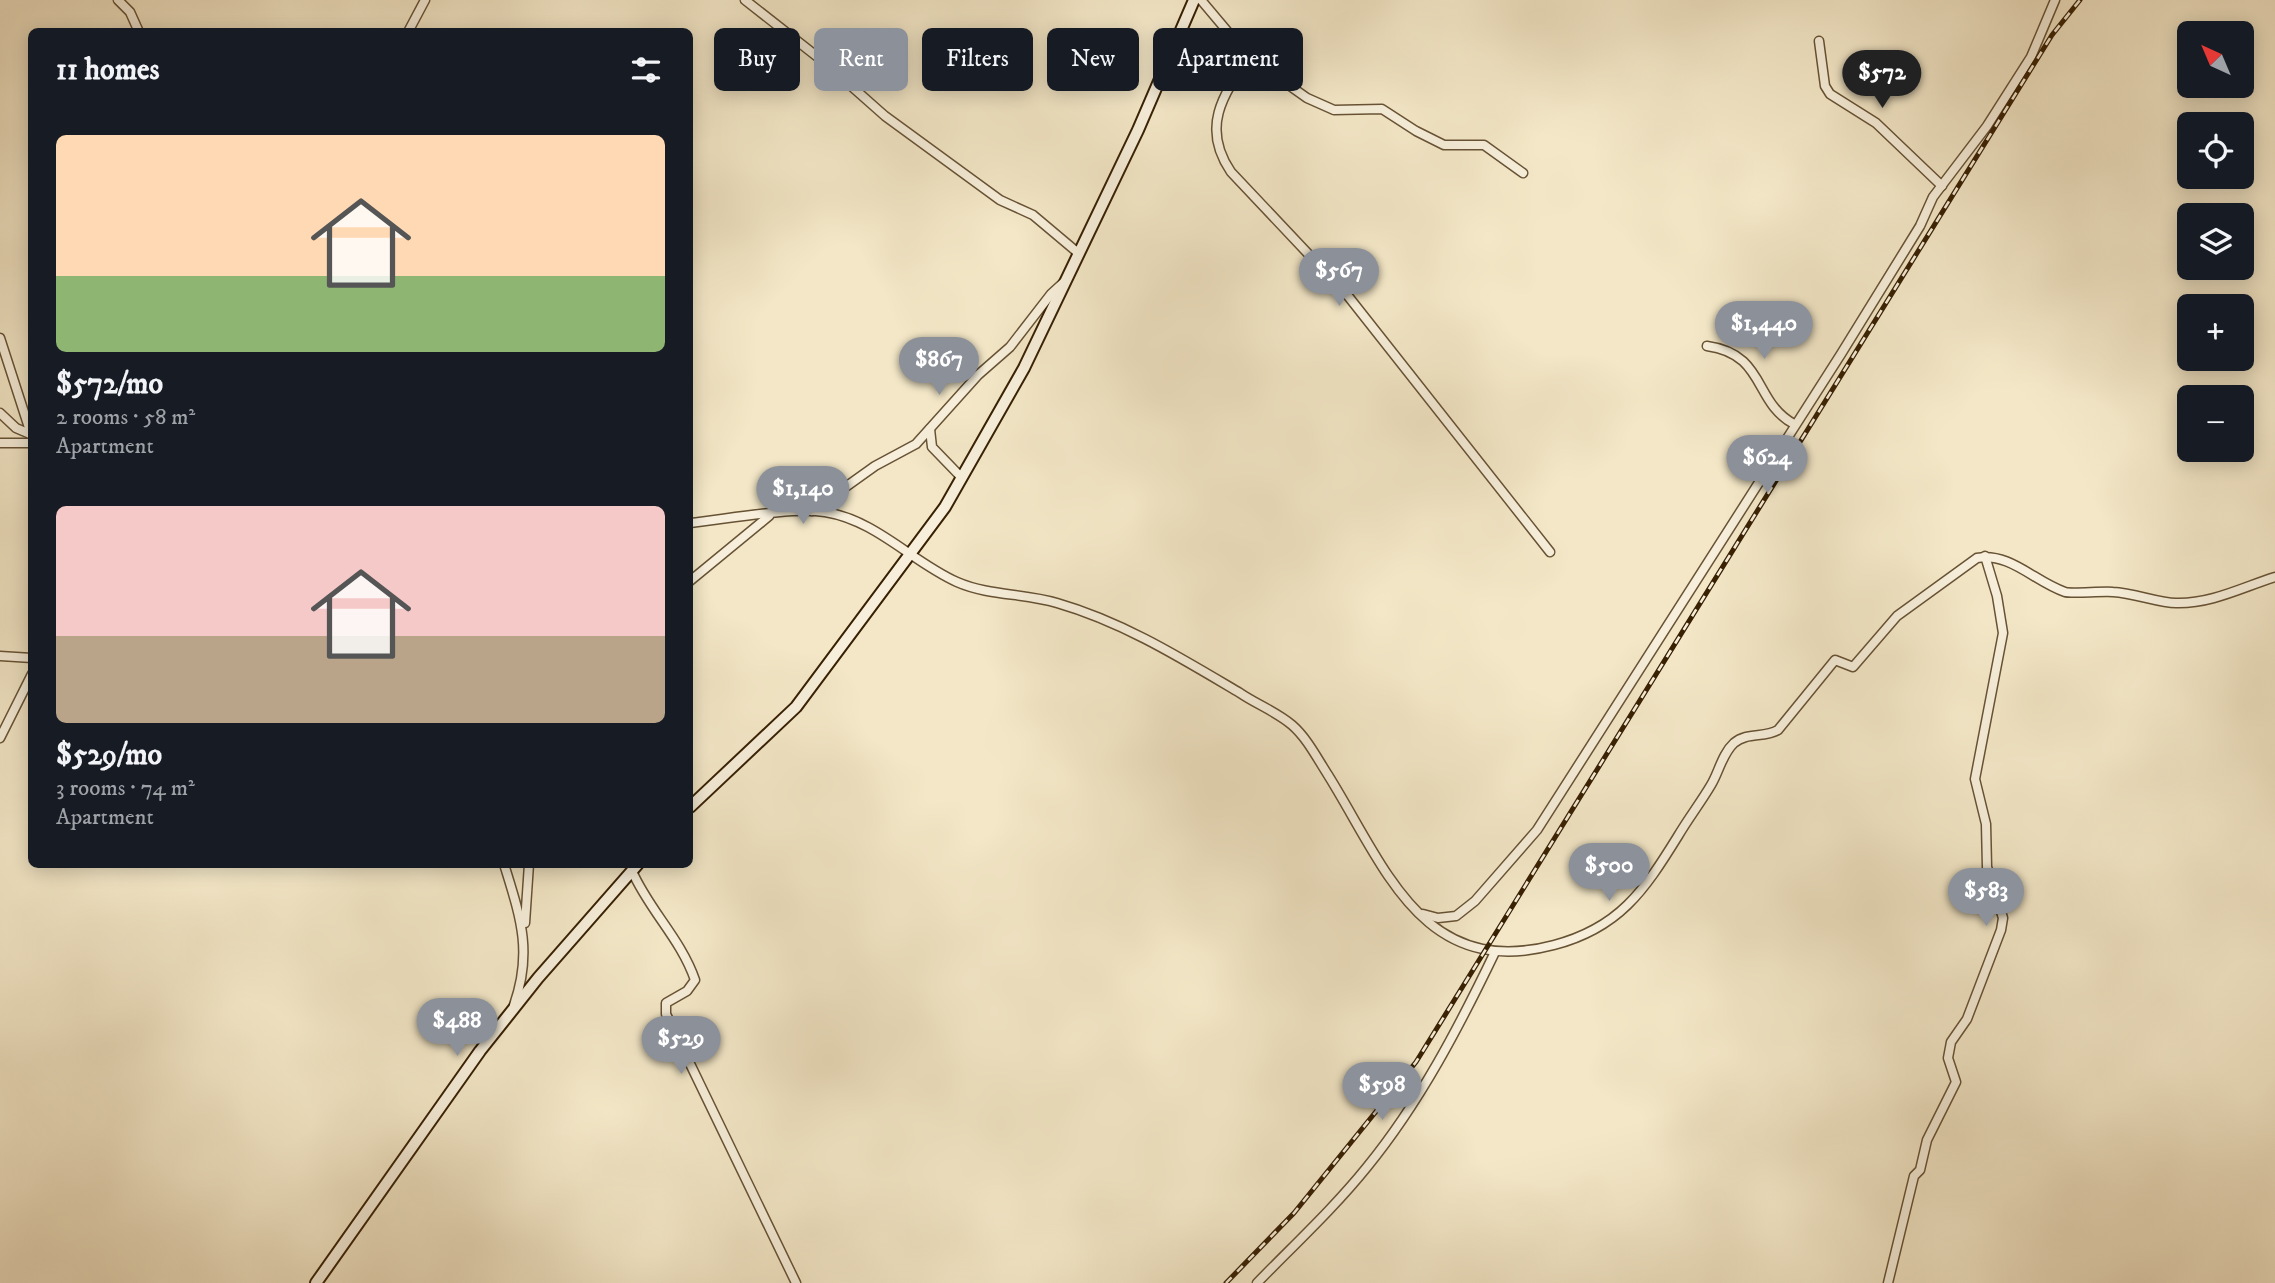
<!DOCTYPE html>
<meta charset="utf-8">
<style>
body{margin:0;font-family:"IM FELL DW Pica",serif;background:#242831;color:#f1f3f6;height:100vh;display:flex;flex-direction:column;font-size:26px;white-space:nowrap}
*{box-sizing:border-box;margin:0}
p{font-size:23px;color:#9ea1a6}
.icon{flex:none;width:38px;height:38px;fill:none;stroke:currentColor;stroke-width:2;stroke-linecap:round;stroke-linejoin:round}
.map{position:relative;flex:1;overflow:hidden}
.side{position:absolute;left:28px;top:28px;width:665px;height:840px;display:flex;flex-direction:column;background:#171b24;border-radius:10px;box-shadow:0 4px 18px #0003}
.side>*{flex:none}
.guide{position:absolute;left:714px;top:28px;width:665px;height:63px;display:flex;gap:14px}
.needle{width:46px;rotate:316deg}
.fabs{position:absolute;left:2177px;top:21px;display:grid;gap:14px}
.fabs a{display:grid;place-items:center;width:77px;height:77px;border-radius:10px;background:#171b24;box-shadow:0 4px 18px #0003;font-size:35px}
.price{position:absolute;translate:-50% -60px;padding:0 16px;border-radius:24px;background:#8c9099;color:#fff;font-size:23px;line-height:46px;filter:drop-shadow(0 2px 4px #0008)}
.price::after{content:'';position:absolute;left:50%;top:42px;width:21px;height:16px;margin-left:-10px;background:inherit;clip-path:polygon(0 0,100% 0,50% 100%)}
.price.current{background:#222;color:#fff}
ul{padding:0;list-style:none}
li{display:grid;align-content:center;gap:14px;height:371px;padding:0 28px}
li span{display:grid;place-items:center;height:217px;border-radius:10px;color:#555}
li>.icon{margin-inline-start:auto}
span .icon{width:126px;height:126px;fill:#fffc;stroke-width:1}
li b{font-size:30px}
h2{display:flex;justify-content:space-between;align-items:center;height:84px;padding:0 28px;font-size:30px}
.pill{padding:0 24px;border-radius:10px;background:#171b24;box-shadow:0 4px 18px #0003;font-size:24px;line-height:63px}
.pill.current{background:#8c9099;color:#fff}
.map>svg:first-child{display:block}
</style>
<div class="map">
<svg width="2275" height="1283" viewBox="0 0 2275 1283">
<rect width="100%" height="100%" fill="#f3e7c7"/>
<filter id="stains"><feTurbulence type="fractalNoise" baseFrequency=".00286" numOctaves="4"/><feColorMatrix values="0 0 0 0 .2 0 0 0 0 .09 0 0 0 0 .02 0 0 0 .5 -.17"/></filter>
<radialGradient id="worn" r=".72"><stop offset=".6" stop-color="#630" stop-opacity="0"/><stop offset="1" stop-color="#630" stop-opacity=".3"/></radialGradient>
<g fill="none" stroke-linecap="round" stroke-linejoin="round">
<g stroke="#675234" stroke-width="11">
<g id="street">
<path d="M118 0 130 12 139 32"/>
<path d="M745 0 824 62 885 116 1000 200 1033 215 1077 252"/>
<path d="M1201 0 1249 57 1307 98 1334 110 1382 109 1416 131 1444 145H1484L1523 173"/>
<path d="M408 32 425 0"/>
<path d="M1819 41 1825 86 1830 94 1876 123 1942 186"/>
<path d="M1249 57C1222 96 1201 128 1231 172L1348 296 1550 552"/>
<path d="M0 338 32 437"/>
<path d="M1707 346C1766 354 1753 402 1794 424"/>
<path d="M0 413 16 428 30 434"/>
<path d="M930 429 932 447 962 478"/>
<path d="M0 443H32"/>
<path d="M812 511 875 466 916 444 978 375 1010 347 1051 294 1063 283"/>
<path d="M690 523C728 519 789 507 825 512 876 520 912 562 957 582 989 596 1024 593 1057 603 1123 622 1181 658 1240 693 1256 704 1277 712 1292 725 1307 738 1317 758 1328 775 1385 866 1422 980 1554 945 1619 928 1644 891 1678 836 1688 819 1701 802 1711 785 1719 772 1722 754 1734 743 1747 732 1764 738 1778 730L1835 660 1853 667 1897 616 1977 558C2010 552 2035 582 2065 592 2071 594 2102 591 2113 592 2134 593 2159 603 2176 603 2211 604 2243 587 2275 577"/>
<path d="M690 581 769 516"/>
<path d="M0 656 32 658"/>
<path d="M0 738 32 674"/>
<path d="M504 864C520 916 533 951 514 1005"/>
<path d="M632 871C649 910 681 939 695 980L687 991 666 1003V1014L796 1283"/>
<path d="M1423 914 1438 918 1456 916 1475 901 1537 830 1841 354 1920 226 1933 197 1987 126 2031 57 2055 0"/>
<path d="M525 923 529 864"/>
<path d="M1257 1283C1294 1245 1334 1208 1367 1167 1420 1102 1459 1027 1495 952"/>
<path d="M1888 1283 1914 1176 1920 1170 1927 1140 1956 1082 1948 1058 1951 1042 1967 1019 2001 930 2003 918 1987 867 1986 824 1975 779 2003 633 1997 596 1985 556"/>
</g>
</g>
<g stroke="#382003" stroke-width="14">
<g id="secondary">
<path d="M690 807 796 707 945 507 1024 368 1138 130 1194 0"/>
<path d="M316 1283 480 1051 538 978 638 864"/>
</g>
</g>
<use href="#street" stroke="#f7efdb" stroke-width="8"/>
<use href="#secondary" stroke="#f7efdb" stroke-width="10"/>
<g stroke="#382003" stroke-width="5">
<path id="rail" d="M1226 1283 1294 1213 1416 1062 2052 35 2080 0"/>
</g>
<use href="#rail" stroke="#f7efdb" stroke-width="2.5" stroke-dasharray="8" stroke-linecap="butt"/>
</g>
<rect width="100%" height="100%" filter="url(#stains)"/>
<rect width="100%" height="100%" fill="url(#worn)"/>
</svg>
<div class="fabs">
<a><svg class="needle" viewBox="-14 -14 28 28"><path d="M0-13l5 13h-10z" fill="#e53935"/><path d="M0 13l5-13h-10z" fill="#9ea1a6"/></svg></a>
<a><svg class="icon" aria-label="locate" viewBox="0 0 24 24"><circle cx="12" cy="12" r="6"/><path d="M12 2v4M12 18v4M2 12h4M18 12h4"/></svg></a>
<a><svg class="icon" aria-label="layers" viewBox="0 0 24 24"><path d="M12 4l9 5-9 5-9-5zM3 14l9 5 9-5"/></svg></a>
<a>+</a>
<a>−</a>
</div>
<b class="price current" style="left:1882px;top:110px">$572</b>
<b class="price" style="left:1339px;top:308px">$567</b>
<b class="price" style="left:1764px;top:361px">$1,440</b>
<b class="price" style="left:939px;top:397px">$867</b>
<b class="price" style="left:1767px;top:495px">$624</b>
<b class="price" style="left:803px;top:526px">$1,140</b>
<b class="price" style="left:1609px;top:903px">$500</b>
<b class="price" style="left:1986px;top:928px">$583</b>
<b class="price" style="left:457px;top:1058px">$488</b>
<b class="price" style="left:681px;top:1076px">$529</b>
<b class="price" style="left:1382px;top:1122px">$598</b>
<div class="guide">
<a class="pill">Buy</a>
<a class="pill current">Rent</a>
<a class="pill">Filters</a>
<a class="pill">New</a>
<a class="pill">Apartment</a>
</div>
<section class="side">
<h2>11 homes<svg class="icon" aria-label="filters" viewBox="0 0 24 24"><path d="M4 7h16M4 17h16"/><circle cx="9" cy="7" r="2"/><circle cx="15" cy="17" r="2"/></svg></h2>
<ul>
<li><span style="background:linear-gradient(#ffd9b3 65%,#8fb573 0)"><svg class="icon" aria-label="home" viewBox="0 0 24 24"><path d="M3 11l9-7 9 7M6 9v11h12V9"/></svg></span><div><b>$572/mo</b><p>2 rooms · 58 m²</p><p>Apartment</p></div></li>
<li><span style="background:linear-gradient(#f6c9c9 60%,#b9a48a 0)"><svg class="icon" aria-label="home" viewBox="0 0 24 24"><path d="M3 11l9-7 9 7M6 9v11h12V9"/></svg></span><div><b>$529/mo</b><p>3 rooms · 74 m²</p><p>Apartment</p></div></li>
</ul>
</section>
</div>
